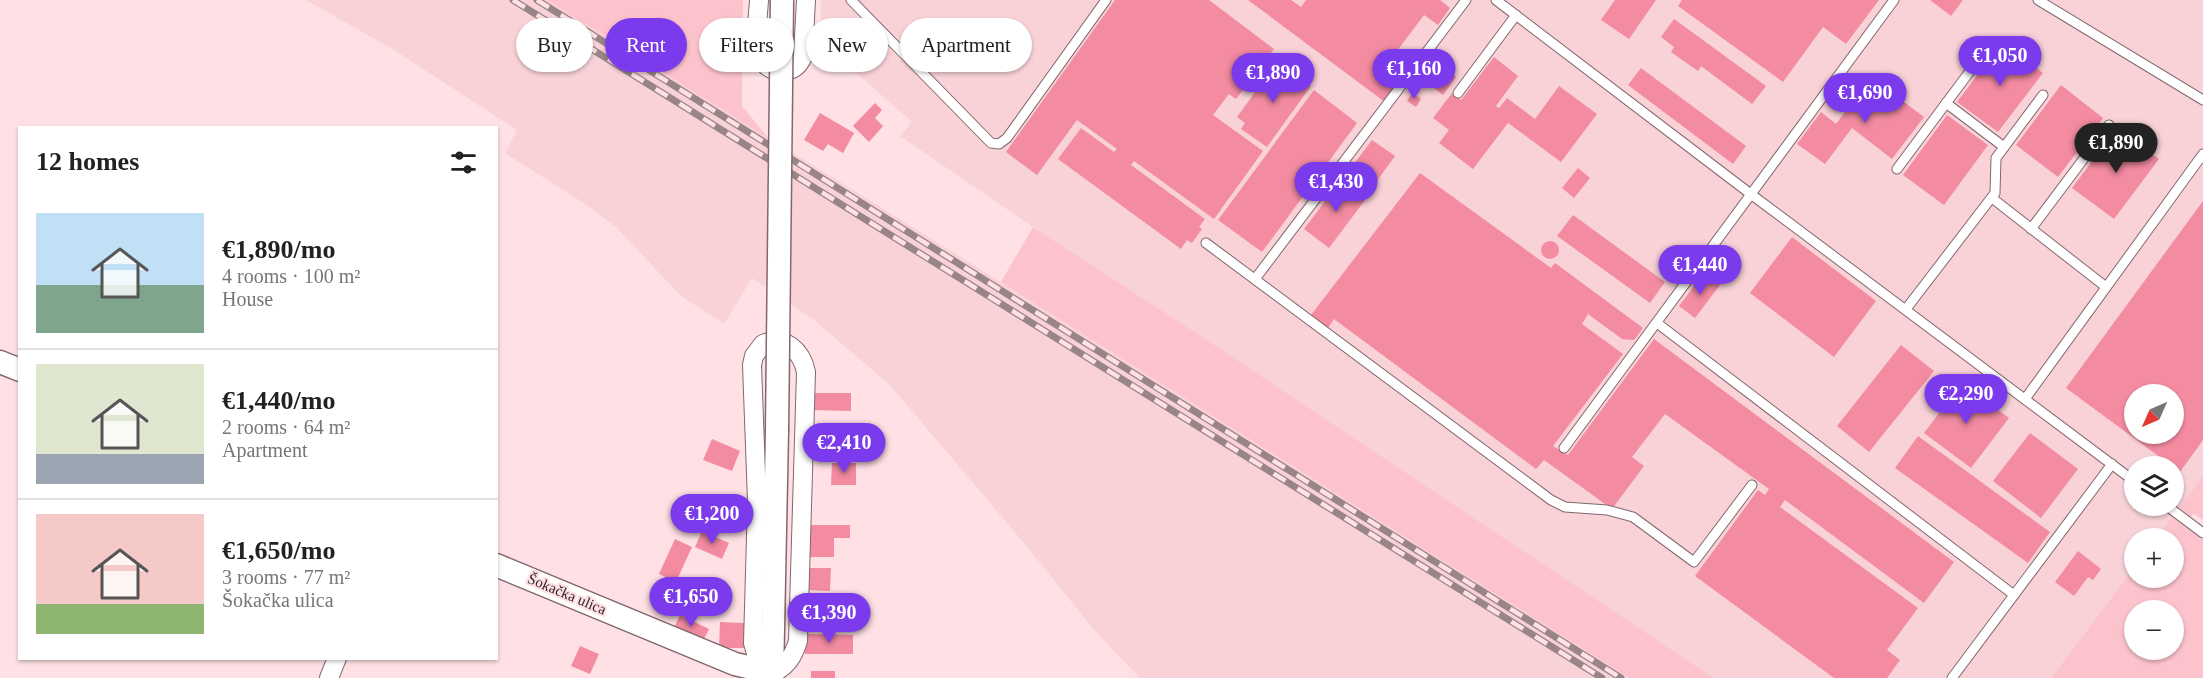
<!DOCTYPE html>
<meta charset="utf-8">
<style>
body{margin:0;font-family:Georgia,serif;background:#f6f6f6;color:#222;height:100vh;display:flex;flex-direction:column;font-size:22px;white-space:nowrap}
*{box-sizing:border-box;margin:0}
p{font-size:20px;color:#767676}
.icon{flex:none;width:33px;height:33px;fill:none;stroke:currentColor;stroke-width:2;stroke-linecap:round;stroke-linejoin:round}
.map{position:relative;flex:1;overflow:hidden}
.panel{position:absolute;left:18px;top:126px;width:480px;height:534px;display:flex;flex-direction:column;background:#fff;border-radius:0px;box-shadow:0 2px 4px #0004}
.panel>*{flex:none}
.hud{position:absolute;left:516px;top:18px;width:570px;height:54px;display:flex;gap:12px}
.needle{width:39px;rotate:225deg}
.fabs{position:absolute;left:2124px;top:384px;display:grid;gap:12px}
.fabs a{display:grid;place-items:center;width:60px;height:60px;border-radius:50%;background:#fff;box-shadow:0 2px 4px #0004;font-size:30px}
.price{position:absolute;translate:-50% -51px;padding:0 14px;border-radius:21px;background:#7c3aed;color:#fff;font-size:20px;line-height:39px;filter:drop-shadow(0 2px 3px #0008)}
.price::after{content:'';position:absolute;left:50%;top:36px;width:18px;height:14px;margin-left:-9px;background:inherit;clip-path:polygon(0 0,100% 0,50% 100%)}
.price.on{background:#222;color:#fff}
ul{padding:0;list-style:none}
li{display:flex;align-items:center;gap:18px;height:150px;padding:0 18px}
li+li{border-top:2px solid #e0e0e0}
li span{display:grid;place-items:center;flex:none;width:168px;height:120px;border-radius:0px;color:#555}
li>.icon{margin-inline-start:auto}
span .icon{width:72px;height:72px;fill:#fffc;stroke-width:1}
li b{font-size:26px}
h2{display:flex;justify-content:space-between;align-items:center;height:72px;padding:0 18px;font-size:26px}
.tag{padding:0 21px;border-radius:27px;background:#fff;box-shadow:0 2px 4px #0004;font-size:21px;line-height:54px}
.tag.on{background:#7c3aed;color:#fff}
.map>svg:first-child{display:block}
</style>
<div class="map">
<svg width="2203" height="678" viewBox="0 0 2203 678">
<rect width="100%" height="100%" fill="#fee0e5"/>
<g fill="#f9d2d8" fill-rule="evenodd">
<path d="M306 0H547L1173 389 1629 678H1140L1095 631 1024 543 890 385 814 320 752 278 724 324 681 296 616 227 582 202 505 153 517 130 394 50Z"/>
<path d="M821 0H2203V476L2156 538H2134V568L2051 678H1714L1192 330 1033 227 900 136 912 122 820 41ZM2134 394H2174V434H2134ZM2134 466H2174V506H2134Z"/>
</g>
<g fill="#fdc3cd" fill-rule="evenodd">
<path d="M547 0H743L742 106 768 138Z"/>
<path d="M1033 227 1192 330 1714 678H1629L1001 282Z"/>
<path d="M2203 476V520L2194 514 2190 517 2179 508Z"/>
<path d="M2172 517 2203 540V678H2051L2134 568V578H2174V538H2156ZM2174 610V650H2134V610Z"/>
</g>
<g fill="#f38ba1" fill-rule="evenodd">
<path d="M1115 0H1209L1274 49 1236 99 1229 94 1213 115 1263 151 1214 219 1134 161 1131 165 1205 219 1199 227 1202 229 1192 243 1187 240 1181 249 1058 159 1081 128 1114 152 1117 149 1077 120 1037 175 1006 152Z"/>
<path d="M1248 0H1291L1301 7 1306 0H1440L1450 8 1438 25 1424 15 1394 55 1411 67 1385 102Z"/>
<path d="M1615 0H1656L1629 39 1601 20Z"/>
<path d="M1682 0H1879L1846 44 1823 27 1783 82 1678 6Z"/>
<path d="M1930 0H1963L1951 16Z"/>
<path d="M1674 19 1766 86 1752 104 1701 66 1698 71 1671 52 1674 47 1661 37Z"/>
<path d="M2002 42 2043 73 1998 132 1957 102Z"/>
<path d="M1494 57 1518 76 1496 106 1499 108 1507 98 1535 119 1559 86 1597 114 1561 162 1508 123 1473 169 1439 143 1449 130 1433 118 1452 93 1461 100Z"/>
<path d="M1434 60 1456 77 1443 95 1421 78Z"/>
<path d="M1277 62 1311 86 1267 147 1241 129 1245 123 1237 117Z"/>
<path d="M1641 68 1746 146 1733 164 1628 85Z"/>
<path d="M1871 77 1924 117 1892 159 1852 128 1825 164 1797 144 1821 112 1836 124Z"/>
<path d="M2061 85 2103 118 2058 177 2016 145Z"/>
<path d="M1314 90 1357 123 1262 252 1218 220Z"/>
<path d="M1412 93 1421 99 1416 107 1407 101Z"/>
<path d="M875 103 882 110 875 118 883 126 869 142 853 126Z"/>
<path d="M820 113 854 133 843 153 828 144 823 151 804 140Z"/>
<path d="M1947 115 1988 145 1944 205 1903 175Z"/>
<path d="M2117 128 2159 159 2114 219 2072 188Z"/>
<path d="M1372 140 1395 156 1371 189 1348 172Z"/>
<path d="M1578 168 1590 178 1574 198 1562 188Z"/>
<path d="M1420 173 1551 268 1555 263 1643 328 1634 340 1622 339 1588 314 1582 324 1623 354 1553 446 1568 455 1654 339 1954 562 1924 603 1785 500 1780 507 1918 608 1887 650 1900 660 1887 678H1834L1695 576 1758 490 1765 495 1769 489 1665 414 1632 457 1644 466 1612 509 1544 460 1536 469 1334 319 1328 328 1311 315Z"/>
<path d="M1343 178 1368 196 1329 248 1304 229Z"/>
<path d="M2203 201V440L2180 472 2066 388ZM2134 394H2174V434H2134Z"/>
<path d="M1573 215 1665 282 1650 303 1557 236Z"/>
<path d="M1792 237 1876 301 1834 357 1750 293Z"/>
<circle cx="1550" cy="250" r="9"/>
<path d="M1704 273 1720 285 1695 318 1679 306Z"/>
<path d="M1901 345 1934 371 1869 452 1837 426Z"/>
<path d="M1962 383 2009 418 1971 468 1924 433Z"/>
<path d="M813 393H851V411L812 410Z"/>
<path d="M2030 433 2078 469 2041 518 1993 481Z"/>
<path d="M1918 436 2050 532 2028 563 1895 468Z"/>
<path d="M712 439 740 451 732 471 703 460Z"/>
<path d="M816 440 877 441V456L816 455Z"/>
<path d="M832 463H856V485H831Z"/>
<path d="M722 495 744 503 735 527 713 519Z"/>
<path d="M809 525H850V538H834V557H809Z"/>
<path d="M702 531 729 543 722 559 695 547Z"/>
<path d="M675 539 692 547 676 582 659 574Z"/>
<path d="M2078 551 2101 569 2093 580 2088 577 2074 596 2055 582Z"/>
<path d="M806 568H831L830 591 806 590Z"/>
<path d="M807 604H823V611L856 612V630L807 629Z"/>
<path d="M680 615 709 629 703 641 674 628Z"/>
<path d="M720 622 744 623V648H719Z"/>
<path d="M805 634 853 635V654H805Z"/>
<path d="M580 646 599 654 590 674 571 666Z"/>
<rect x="811" y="671" width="24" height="7"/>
</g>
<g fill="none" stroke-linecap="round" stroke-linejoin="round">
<g stroke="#82686c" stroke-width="11">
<g id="service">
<path d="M851 0 991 143 999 144 1007 138 1106 0"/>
<path d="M1496 0 1752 195 2134 481"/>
<path d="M2038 0 2203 100"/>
<path d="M1458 93 1516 15"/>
<path d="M1946 103 2004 147"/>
<path d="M1897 169 1991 43"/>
<path d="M1992 198 2106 287"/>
<path d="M2031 229 2109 125"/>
<path d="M1206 243 1551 500 1565 507 1607 510 1633 517 1694 562 1752 485"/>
<path d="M1255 279 1466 0"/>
<path d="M1906 309 1995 193 1996 158 2043 95"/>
<path d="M1657 323 2014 595"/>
<path d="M2025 399 2203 154"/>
<path d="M1564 448 1894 0"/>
<path d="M2167 506 2203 533"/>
<path d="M1952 678 2112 464"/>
</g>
</g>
<g stroke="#82686c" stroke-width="20">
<g id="minor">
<path d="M759 0C758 22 748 71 782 71 793 71 799 66 803 56L806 0"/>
<path d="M761 671 753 643 757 501 752 365 754 356 763 344C785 334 802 352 806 372L798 641C793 657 787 666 773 673"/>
<path d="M329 678 337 658"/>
</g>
</g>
<g stroke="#82686c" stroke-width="25">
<g id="tertiary">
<path d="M0 362 20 370"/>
<path d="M496 565 735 664 773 673"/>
<path d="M772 678 777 431"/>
</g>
</g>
<use href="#service" stroke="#fff" stroke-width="9"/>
<use href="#minor" stroke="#fff" stroke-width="18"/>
<use href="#tertiary" stroke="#fff" stroke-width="22"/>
<g stroke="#998588" stroke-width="7">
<g id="rail">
<path d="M513 0 1602 678"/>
<path d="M537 0 1621 678"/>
</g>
</g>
<use href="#rail" stroke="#fee0e5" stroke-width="4.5" stroke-dasharray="14" stroke-linecap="butt"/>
<g stroke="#82686c" stroke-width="25" stroke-linecap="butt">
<path id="tertiary-bridge" d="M777 431 782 0"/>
</g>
<use href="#tertiary-bridge" stroke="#fff" stroke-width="22"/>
</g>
<g text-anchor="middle" stroke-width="4.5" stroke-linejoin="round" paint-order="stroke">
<g font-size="15" fill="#302526" stroke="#fee0e5">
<text transform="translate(567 594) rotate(23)" y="5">Šokačka ulica</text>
</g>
</g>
</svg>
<div class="fabs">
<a><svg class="needle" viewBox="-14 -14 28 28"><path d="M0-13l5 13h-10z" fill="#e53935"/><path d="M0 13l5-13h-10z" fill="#767676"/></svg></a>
<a><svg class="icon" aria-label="layers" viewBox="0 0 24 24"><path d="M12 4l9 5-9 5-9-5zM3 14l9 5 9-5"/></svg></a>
<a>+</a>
<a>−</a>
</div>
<b class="price" style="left:2000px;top:87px">€1,050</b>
<b class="price" style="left:1414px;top:100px">€1,160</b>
<b class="price" style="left:1273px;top:104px">€1,890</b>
<b class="price" style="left:1865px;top:124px">€1,690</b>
<b class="price on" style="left:2116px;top:174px">€1,890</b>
<b class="price" style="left:1336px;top:213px">€1,430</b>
<b class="price" style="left:1700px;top:296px">€1,440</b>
<b class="price" style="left:1966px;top:425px">€2,290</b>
<b class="price" style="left:844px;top:474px">€2,410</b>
<b class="price" style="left:712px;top:545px">€1,200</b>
<b class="price" style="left:691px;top:628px">€1,650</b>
<b class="price" style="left:829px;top:644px">€1,390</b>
<div class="hud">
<a class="tag">Buy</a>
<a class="tag on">Rent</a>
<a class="tag">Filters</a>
<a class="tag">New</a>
<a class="tag">Apartment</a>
</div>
<section class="panel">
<h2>12 homes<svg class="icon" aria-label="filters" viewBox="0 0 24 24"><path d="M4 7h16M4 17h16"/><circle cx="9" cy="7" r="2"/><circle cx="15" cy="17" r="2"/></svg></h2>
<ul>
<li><span style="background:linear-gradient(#bfe0f5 60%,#7fa58c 0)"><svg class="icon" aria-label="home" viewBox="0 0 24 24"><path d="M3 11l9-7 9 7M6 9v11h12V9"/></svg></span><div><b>€1,890/mo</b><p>4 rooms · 100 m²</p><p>House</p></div></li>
<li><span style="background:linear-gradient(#dfe7d0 75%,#9aa5b1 0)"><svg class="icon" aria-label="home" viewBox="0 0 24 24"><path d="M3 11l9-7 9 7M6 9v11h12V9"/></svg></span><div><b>€1,440/mo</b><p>2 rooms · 64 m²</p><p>Apartment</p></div></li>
<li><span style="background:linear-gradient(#f6c9c9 75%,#8fb573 0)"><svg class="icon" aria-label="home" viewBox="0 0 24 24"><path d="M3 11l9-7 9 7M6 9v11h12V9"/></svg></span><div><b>€1,650/mo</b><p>3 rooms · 77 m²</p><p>Šokačka ulica</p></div></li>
</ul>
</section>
</div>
